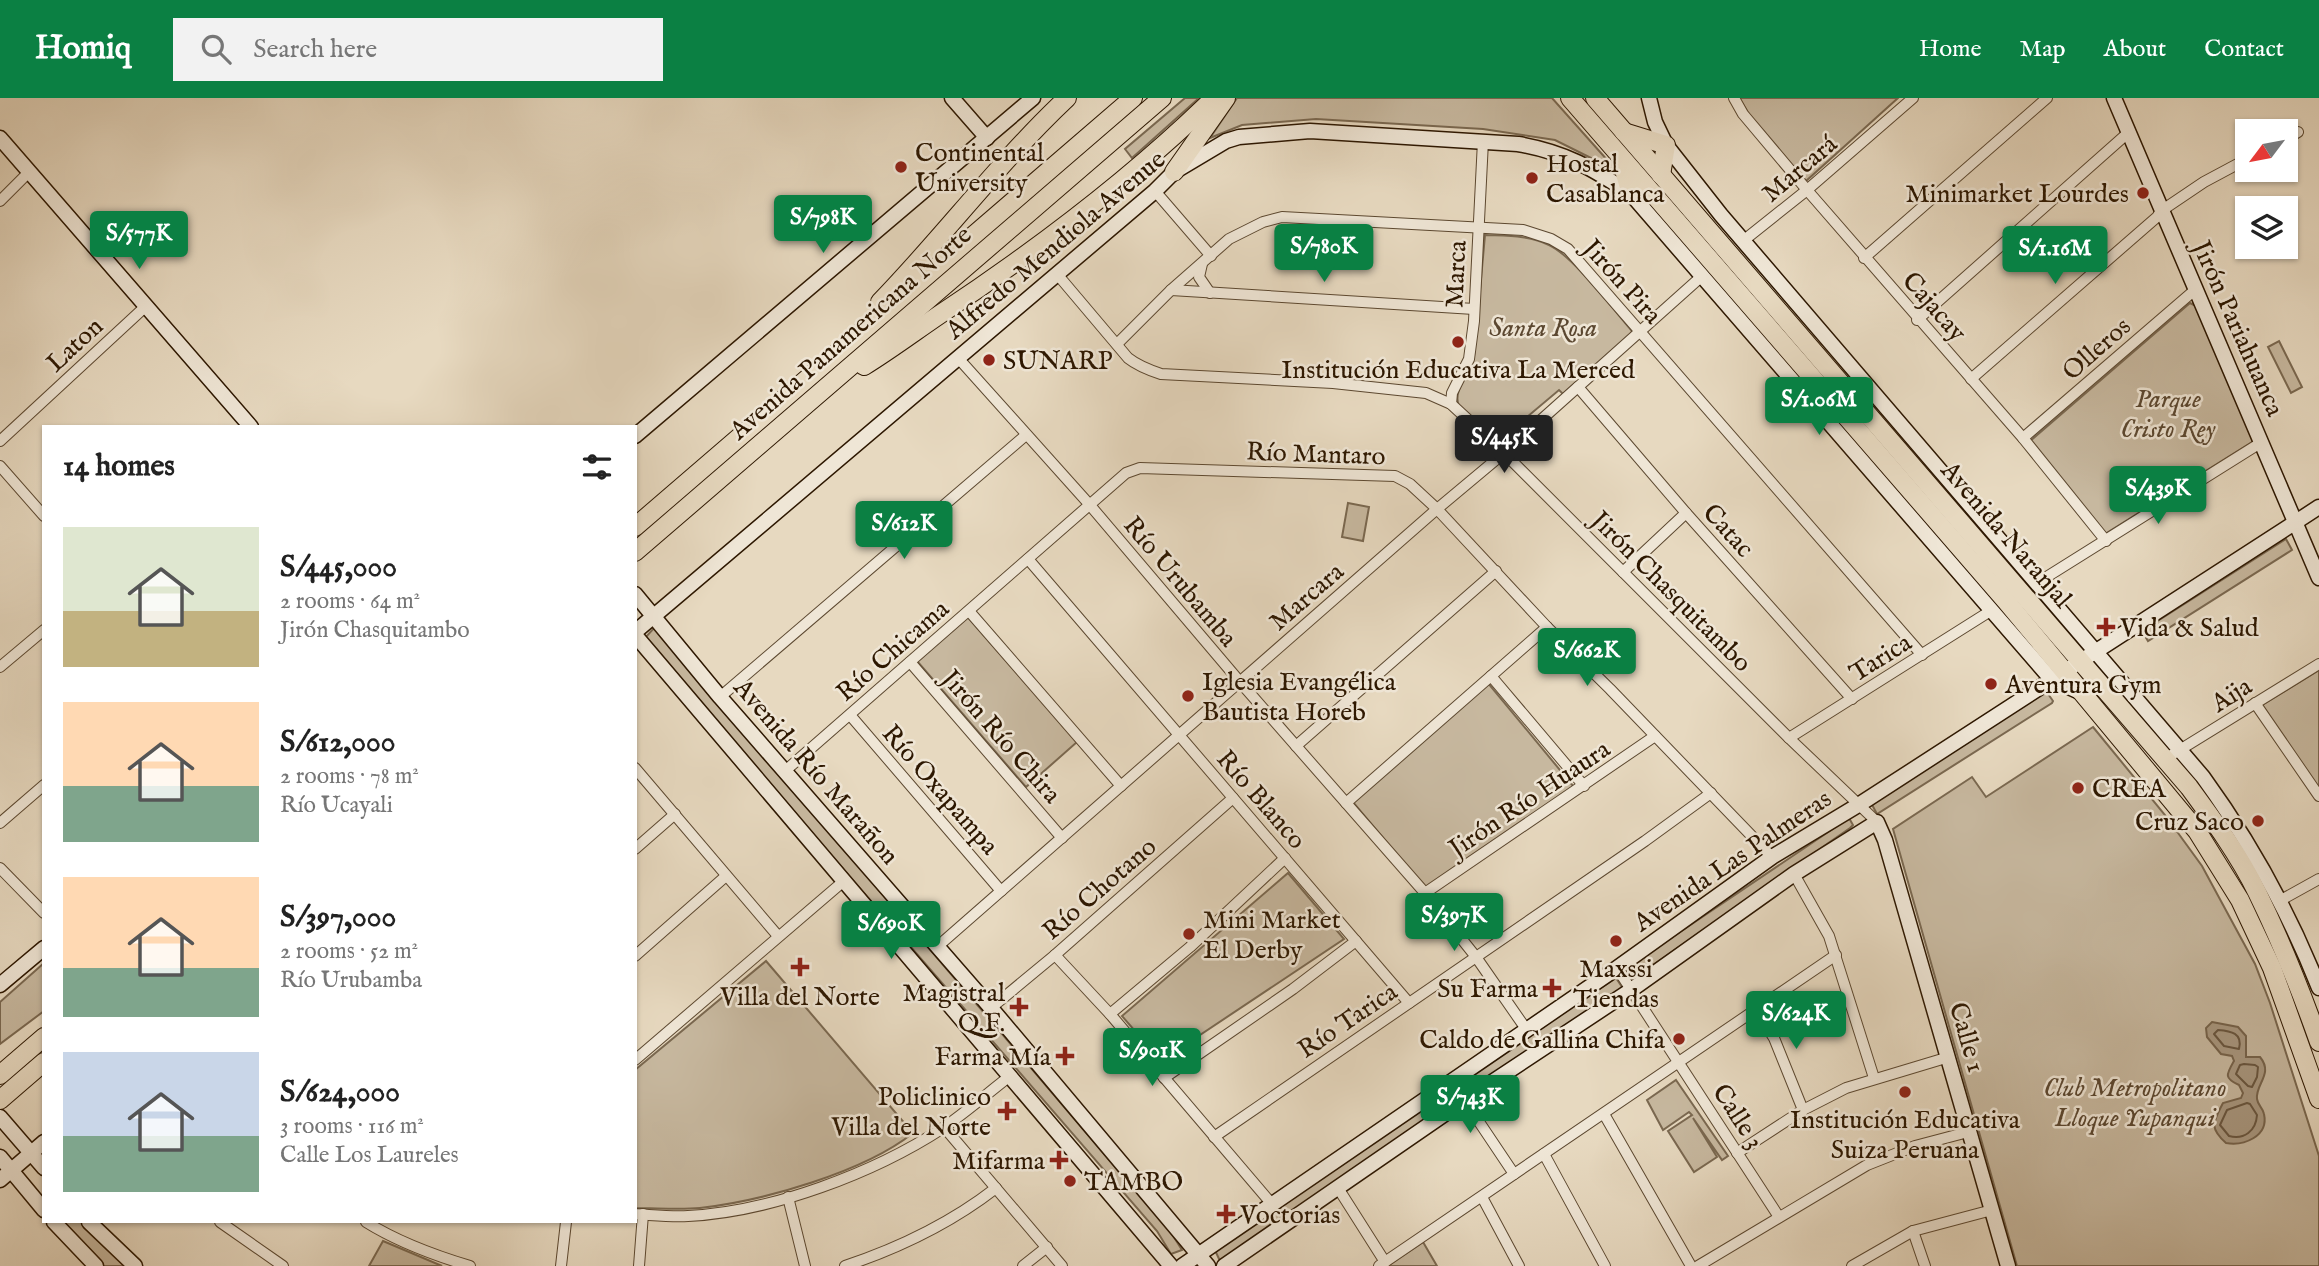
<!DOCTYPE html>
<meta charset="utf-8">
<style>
body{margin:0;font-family:"IM FELL English",serif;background:#f2f2f2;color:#222;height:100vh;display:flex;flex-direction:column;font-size:26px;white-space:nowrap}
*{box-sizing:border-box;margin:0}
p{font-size:23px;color:#767676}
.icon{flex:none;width:38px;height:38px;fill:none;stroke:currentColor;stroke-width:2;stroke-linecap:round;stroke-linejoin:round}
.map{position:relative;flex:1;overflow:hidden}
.details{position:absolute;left:42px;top:327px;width:595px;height:798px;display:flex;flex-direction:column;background:#fff;border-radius:0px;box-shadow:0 2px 5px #0004}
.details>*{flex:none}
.needle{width:46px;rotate:238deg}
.tools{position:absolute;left:2235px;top:21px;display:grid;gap:14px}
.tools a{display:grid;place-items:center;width:63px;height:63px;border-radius:0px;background:#fff;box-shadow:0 2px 5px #0004;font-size:35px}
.price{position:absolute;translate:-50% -60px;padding:0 16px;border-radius:7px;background:#0b8043;color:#fff;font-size:23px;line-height:46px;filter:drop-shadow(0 2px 4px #0008)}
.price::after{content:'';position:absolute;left:50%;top:42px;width:21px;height:16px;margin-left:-10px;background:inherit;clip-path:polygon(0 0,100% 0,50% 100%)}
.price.current{background:#222;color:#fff}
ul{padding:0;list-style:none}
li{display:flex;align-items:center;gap:21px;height:175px;padding:0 21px}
li span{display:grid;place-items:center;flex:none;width:196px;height:140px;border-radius:0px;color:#555}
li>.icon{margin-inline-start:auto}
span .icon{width:84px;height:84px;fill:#fffc;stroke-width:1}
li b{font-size:30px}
h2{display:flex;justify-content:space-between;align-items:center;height:84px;padding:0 21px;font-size:30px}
header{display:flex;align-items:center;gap:42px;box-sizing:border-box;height:98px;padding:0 35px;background:#0b8043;color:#fff}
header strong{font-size:33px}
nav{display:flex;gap:38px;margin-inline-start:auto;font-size:24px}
.search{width:490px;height:63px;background:#f2f2f2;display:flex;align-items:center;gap:18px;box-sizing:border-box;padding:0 24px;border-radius:0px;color:#767676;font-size:26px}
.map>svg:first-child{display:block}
</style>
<header>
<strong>Homiq</strong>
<div class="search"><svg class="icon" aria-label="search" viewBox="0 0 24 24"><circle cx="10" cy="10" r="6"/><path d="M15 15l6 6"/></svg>Search here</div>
<nav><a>Home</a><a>Map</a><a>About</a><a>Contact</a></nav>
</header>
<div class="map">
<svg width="2319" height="1168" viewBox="0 0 2319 1168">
<rect width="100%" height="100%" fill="#e7d9c0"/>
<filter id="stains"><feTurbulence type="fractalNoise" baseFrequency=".00286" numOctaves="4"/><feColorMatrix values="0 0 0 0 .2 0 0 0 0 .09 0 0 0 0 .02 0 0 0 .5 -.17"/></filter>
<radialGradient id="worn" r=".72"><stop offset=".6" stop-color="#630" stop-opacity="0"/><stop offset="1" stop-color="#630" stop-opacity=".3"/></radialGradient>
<g fill="#c7b89f" stroke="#7a6850" stroke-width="2">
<path d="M1185 0H1199L1132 60 1125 51Z"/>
<path d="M1237 0H1552L1617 73 1555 42 1483 31 1316 21 1242 27 1210 40Z"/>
<path d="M1739 0H1898L1806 83 1752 21Z"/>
<path d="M1485 137C1506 138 1529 137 1549 147 1573 158 1613 211 1632 233L1631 236 1563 296 1559 292 1514 330 1518 335 1507 345H1499L1459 308C1452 293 1470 274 1474 258Z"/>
<path d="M2190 205 2198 209 2253 339 2252 344 2105 436 2029 344Z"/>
<path d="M2279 243 2302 289 2291 295 2268 249Z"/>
<path d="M1348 405 1369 409 1363 443 1342 439Z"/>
<path d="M2286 441 2292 452 2148 543 2142 533Z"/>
<path d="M968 519 1077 644 1026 689 917 563Z"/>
<path d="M655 529 1170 1133 1182 1152 1171 1156 1157 1133 644 541Z"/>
<path d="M2319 572V693L2262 607Z"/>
<path d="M1488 585 1574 689 1425 790 1352 703Z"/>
<path d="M2046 593 2053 603 2052 605 1877 716 1870 703Z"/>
<path d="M2093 629 2165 717 2202 768 2255 866 2270 905 2319 1058V1168H2017L1893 731 1972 679 1986 699Z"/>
<path d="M1849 720 1853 727 1850 730 1630 883 1625 876 1628 869Z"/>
<path d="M1288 775 1344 841 1161 963 1122 918Z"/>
<path d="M766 863 913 1035C864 1074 763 1103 700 1110 679 1112 657 1110 635 1110V972Z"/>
<path d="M44 865V913L0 946V904Z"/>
<path d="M1616 880 1622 889 1620 891 1468 992 1464 993 1460 988 1461 983Z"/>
<path d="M1676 982 1728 1058 1722 1062 1693 1020 1717 1059 1694 1074 1668 1033 1692 1017 1689 1014 1663 1032 1647 1002Z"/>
<path d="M1448 993 1454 1002 1220 1163 1213 1148Z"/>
<path d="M58 1124H82L128 1168H103Z"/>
<path d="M383 1143 442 1168H369Z"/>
<path d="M1423 1144 1437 1168H1387Z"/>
</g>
<path fill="#a8977f" stroke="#77644c" stroke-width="2" d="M2212 924 2238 929 2246 938V959H2260C2274 976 2255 986 2257 1001 2258 1008 2263 1010 2264 1016 2269 1039 2243 1048 2226 1045 2208 1029 2214 1023 2223 1005L2241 1000 2243 995 2239 987C2224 980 2226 977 2234 963L2232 958 2221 956 2207 939 2206 930Z"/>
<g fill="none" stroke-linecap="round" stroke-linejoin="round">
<g stroke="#6a5740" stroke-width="2">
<path d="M2218 932C2231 933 2243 935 2239 951L2224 948 2214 936Z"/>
<path d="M2244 966 2255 967 2258 969 2257 979 2252 989 2248 988 2236 976 2240 967Z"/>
<path d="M2247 1005 2250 1006 2257 1017C2256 1033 2244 1042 2229 1038L2220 1027 2227 1012Z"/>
</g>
<g stroke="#5c4830" stroke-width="12">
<g id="street">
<path d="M1734 0 1743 16 1807 92 2023 340 2106 443"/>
<path d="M2286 41 2298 34"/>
<path d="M1155 93 1211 158"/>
<path d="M0 103 29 74"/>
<path d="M1743 143 1807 92 1913 0"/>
<path d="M1864 160 2047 0"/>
<path d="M1202 166 1199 179 1210 195"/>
<path d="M1057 176 1128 260C1138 268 1149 272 1161 276L1333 285 1426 295 1451 306 1504 355 1789 640 1877 724"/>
<path d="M1171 192 1474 211"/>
<path d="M1917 222 2129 34"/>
<path d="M1117 246 1171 192 1229 141 1263 124 1282 119 1523 132 1551 141 1568 151 1922 557"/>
<path d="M959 261 1089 406 1240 584 1425 795 1476 859 1526 931"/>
<path d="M1971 281 2157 119 2161 113 2204 84 2247 61"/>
<path d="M1578 289 1686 415 1852 601"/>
<path d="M1451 306 1452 295 1469 261 1474 223 1483 43"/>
<path d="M2023 340 2196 191"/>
<path d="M0 343 146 208"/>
<path d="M0 368 44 418"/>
<path d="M1028 461 1409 905"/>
<path d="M1623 474 1686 415"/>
<path d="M2037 485 2262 344"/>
<path d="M969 513 1121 688"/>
<path d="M910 564 1062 740"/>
<path d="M0 569 44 532"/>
<path d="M1491 578 1584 688"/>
<path d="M720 599 1026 337"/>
<path d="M2255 605 2319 698"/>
<path d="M850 617 1001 793"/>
<path d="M1789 640 1992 512"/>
<path d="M1296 648 1496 473"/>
<path d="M2165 661 2319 566"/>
<path d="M635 670 778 838"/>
<path d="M785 673 1126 375 1140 370 1395 378 1410 386 1437 411 1547 529 1610 591 1772 759"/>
<path d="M1346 705 1547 529"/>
<path d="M0 725 44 687"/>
<path d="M635 751 675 716"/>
<path d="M0 770 44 815"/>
<path d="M1794 776 1829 838 1874 980"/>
<path d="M1425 795 1655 638"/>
<path d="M2281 802 2319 781"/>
<path d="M937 849 1437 411 1504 355 1702 178"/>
<path d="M1055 857 1110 916 1271 1105"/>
<path d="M635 858 726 778"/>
<path d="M1617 870 1779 1119"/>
<path d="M991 910 1055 857 1233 700"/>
<path d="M1756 911 1774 940 1803 1012"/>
<path d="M1110 916 1190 849 1285 760"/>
<path d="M635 962 845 782"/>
<path d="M1164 980 1293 891 1356 843"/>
<path d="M1451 982 1514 1076"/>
<path d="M1604 1016 1691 1168"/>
<path d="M944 1029 1062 1168"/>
<path d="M1214 1039 1645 743 1711 695"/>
<path d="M1737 1055 1803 1012 1846 990 1949 959"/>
<path d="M1544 1056 1605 1168"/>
<path d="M1338 1090 1385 1164"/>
<path d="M788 1099 805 1168"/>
<path d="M1482 1099 1519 1168"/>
<path d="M635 1116C653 1117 671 1119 688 1118 771 1114 874 1075 943 1030 966 1014 988 995 1010 978"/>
<path d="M220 1124 283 1168"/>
<path d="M366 1124C398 1144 433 1157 470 1168"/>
<path d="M1913 1133 1925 1168"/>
<path d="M561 1168 566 1124"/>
<path d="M639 1168 643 1116"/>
<path d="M845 1168C899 1150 951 1125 996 1090"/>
<path d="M1023 1168 1047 1149"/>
<path d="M1379 1168 1836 857"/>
<path d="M1698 1168 1867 1067 1915 1048 1968 1034"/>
<path d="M1852 1168 1913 1133 1992 1112"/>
</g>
</g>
<g stroke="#2d1700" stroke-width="17">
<g id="secondary">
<path d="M952 0 987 40"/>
<path d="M1649 0 1655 24 1666 47 1721 117 2203 679C2251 745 2289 814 2319 890"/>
<path d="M2114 0 2319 480"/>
<path d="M0 40 251 329"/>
<path d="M635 338 1033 0"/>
<path d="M635 496 720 599 991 910 1208 1168"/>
<path d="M635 534 1155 93 1174 74 1226 43 1239 39 1310 33 1518 46C1565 54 1592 70 1631 96L2051 581 2082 595 2098 585"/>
<path d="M635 537 1171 1168"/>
<path d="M0 887 44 850"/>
<path d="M0 1019 44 1070"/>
<path d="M0 1059 44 1112"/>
<path d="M0 1082 44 1044"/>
<path d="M54 1124 96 1168"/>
<path d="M89 1124 135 1168"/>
<path d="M1182 1168 1617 870 1772 759 1860 706 2319 409"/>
<path d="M1224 1168 1465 1002 1631 892 1794 776 1877 724 1885 742C1927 884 1968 1026 2008 1168"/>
</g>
</g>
<g stroke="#2d1700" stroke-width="20">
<g id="highway">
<path d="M1570 0 2006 503 2197 733 2240 802 2272 870 2319 1001"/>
<path d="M1595 0 2189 689C2214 723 2239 757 2257 794 2281 843 2301 893 2319 944"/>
<path d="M1624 34 1666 47 1661 77"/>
<path d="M1621 62 1631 96 1655 97"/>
<path d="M1174 74 1226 0"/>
<path d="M880 204C944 138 999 64 1067 0"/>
<path d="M864 268C890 252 914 234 939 217 1037 152 1130 82 1214 0"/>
<path d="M635 429 1133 0"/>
<path d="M635 454 1162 0"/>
<path d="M0 977 44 939"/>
<path d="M0 1002 44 964"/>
</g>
</g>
<use href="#street" stroke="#efe6d6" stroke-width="10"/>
<use href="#secondary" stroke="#efe6d6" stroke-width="14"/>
<use href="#highway" stroke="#e7d9c0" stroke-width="18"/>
</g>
<g fill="#8f2418" stroke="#efe6d6" stroke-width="2.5">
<circle cx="901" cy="69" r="7"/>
<circle cx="1532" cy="80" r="7"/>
<circle cx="2143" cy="95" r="7"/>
<circle cx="1458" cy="244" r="7"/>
<circle cx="989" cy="262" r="7"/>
<path d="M2102.5 518.5h7v7h7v7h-7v7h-7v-7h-7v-7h7z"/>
<circle cx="1991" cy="586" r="7"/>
<circle cx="1188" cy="598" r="7"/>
<circle cx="2078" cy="690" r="7"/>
<circle cx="2258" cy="723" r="7"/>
<circle cx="1189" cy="836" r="7"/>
<circle cx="1616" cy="843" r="7"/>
<path d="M796.5 858.5h7v7h7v7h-7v7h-7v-7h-7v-7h7z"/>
<path d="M1548.5 879.5h7v7h7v7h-7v7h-7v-7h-7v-7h7z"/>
<path d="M1015.5 898.5h7v7h7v7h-7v7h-7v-7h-7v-7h7z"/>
<circle cx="1679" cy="941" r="7"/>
<path d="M1061.5 947.5h7v7h7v7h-7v7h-7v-7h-7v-7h7z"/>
<circle cx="1905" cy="994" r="7"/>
<path d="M1003.5 1002.5h7v7h7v7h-7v7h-7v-7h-7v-7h7z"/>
<path d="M1055.5 1051.5h7v7h7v7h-7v7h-7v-7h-7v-7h7z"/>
<circle cx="1070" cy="1083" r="7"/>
<path d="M1222.5 1105.5h7v7h7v7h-7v7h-7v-7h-7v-7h7z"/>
</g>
<g text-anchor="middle" stroke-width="5" stroke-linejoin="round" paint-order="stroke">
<g font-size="26" fill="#2d1700" stroke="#efe6d6" text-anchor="start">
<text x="915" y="63">Continental<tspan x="915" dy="30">University</tspan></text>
<text x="1546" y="74">Hostal<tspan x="1546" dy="30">Casablanca</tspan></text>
<text x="2129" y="104" text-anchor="end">Minimarket Lourdes</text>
<text x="1003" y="271">SUNARP</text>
<text x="1458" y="280" text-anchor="middle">Institución Educativa La Merced</text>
<text x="2120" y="538">Vida &amp; Salud</text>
<text x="1202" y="592">Iglesia Evangélica<tspan x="1202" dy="30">Bautista Horeb</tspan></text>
<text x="2005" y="595">Aventura Gym</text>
<text x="2092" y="699">CREA</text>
<text x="2244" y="732" text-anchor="end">Cruz Saco</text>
<text x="1203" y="830">Mini Market<tspan x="1203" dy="30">El Derby</tspan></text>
<text x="1616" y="879" text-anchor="middle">Maxssi<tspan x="1616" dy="30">Tiendas</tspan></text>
<text x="1538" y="899" text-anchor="end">Su Farma</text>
<text x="1005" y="903" text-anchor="end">Magistral<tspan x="1005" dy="30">Q.F.</tspan></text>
<text x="800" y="907" text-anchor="middle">Villa del Norte</text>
<text x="1665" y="950" text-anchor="end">Caldo de Gallina Chifa</text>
<text x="1051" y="967" text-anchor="end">Farma Mía</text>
<text x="991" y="1007" text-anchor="end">Policlinico<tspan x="991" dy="30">Villa del Norte</tspan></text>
<text x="1905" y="1030" text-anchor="middle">Institución Educativa<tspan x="1905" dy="30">Suiza Peruana</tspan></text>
<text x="1045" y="1071" text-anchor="end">Mifarma</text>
<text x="1084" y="1092">TAMBO</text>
<text x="1240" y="1125">Voctorias</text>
</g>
<g font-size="26" fill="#2d1700" stroke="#efe6d6">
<text transform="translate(1799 70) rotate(-40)" y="9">Marcará</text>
<text transform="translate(1055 146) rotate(-40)" y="9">Alfredo Mendiola Avenue</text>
<text transform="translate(1455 176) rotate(-87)" y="9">Marca</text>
<text transform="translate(1623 183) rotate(48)" y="9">Jirón Pira</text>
<text transform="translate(1935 208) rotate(49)" y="9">Cajacay</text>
<text transform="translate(2239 230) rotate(66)" y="9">Jirón Pariahuanca</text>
<text transform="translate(850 234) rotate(-41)" y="9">Avenida Panamericana Norte</text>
<text transform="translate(74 246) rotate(-43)" y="9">Laton</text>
<text transform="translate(2096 250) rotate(-41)" y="9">Olleros</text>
<text transform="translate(1316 355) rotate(2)" y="9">Río Mantaro</text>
<text transform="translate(1729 432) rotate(48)" y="9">Catac</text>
<text transform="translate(2007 436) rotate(49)" y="9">Avenida Naranjal</text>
<text transform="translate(1181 483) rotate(50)" y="9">Río Urubamba</text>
<text transform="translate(1672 493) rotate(45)" y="9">Jirón Chasquitambo</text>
<text transform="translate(1306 498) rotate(-41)" y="9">Marcara</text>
<text transform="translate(892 552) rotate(-41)" y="9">Río Chicama</text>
<text transform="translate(1880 559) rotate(-32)" y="9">Tarica</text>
<text transform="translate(2231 596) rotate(-32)" y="9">Aija</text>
<text transform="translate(1002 638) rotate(49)" y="9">Jirón Río Chira</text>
<text transform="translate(817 673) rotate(49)" y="9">Avenida Río Marañon</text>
<text transform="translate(941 691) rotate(49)" y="9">Río Oxapampa</text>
<text transform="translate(1529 700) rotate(-34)" y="9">Jirón Río Huaura</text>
<text transform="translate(1262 701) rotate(49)" y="9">Río Blanco</text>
<text transform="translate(1732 762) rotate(-34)" y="9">Avenida Las Palmeras</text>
<text transform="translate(1099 790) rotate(-41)" y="9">Río Chotano</text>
<text transform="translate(1347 922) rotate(-34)" y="9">Río Tarica</text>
<text transform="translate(1968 939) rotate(74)" y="9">Calle 1</text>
<text transform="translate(1739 1018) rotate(57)" y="9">Calle 3</text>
</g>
<g font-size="26" font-style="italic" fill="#5b4730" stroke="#efe6d6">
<text x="1543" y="238">Santa Rosa</text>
<text x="2168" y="309">Parque<tspan x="2168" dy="30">Cristo Rey</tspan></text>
<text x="2135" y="998">Club Metropolitano<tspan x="2135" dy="30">Lloque Yupanqui</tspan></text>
</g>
</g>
<rect width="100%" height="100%" filter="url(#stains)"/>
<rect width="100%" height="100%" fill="url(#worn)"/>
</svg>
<div class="tools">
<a><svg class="needle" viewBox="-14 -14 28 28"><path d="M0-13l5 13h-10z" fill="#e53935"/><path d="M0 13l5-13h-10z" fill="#767676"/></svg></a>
<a><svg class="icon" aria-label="layers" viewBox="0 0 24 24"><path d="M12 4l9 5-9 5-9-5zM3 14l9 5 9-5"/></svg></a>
</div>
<b class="price" style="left:823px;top:157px">S/798K</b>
<b class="price" style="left:139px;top:173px">S/577K</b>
<b class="price" style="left:1324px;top:186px">S/780K</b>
<b class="price" style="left:2055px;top:188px">S/1.16M</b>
<b class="price" style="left:1819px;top:339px">S/1.06M</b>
<b class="price current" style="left:1504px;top:377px">S/445K</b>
<b class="price" style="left:2158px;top:428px">S/439K</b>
<b class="price" style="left:904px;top:463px">S/612K</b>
<b class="price" style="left:1587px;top:590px">S/662K</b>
<b class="price" style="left:1454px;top:855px">S/397K</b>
<b class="price" style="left:891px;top:863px">S/690K</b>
<b class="price" style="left:1796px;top:953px">S/624K</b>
<b class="price" style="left:1152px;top:990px">S/901K</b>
<b class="price" style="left:1470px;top:1037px">S/743K</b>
<section class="details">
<h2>14 homes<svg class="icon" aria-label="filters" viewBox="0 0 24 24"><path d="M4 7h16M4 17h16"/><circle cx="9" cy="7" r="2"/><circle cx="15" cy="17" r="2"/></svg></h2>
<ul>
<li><span style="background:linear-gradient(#dfe7d0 60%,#c2b280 0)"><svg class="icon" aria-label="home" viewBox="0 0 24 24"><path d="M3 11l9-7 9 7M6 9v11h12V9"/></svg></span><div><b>S/445,000</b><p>2 rooms · 64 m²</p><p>Jirón Chasquitambo</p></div></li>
<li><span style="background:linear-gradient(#ffd9b3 60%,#7fa58c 0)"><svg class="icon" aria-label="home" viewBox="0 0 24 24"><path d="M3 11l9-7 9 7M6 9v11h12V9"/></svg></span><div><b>S/612,000</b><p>2 rooms · 78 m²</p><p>Río Ucayali</p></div></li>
<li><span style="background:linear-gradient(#ffd9b3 65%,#7fa58c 0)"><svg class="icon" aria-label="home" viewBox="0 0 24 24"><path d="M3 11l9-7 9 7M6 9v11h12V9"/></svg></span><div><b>S/397,000</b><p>2 rooms · 52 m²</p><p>Río Urubamba</p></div></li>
<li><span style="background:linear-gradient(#c9d6e8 60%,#7fa58c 0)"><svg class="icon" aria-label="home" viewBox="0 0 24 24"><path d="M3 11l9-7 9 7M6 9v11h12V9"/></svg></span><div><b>S/624,000</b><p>3 rooms · 116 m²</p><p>Calle Los Laureles</p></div></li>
</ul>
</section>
</div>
